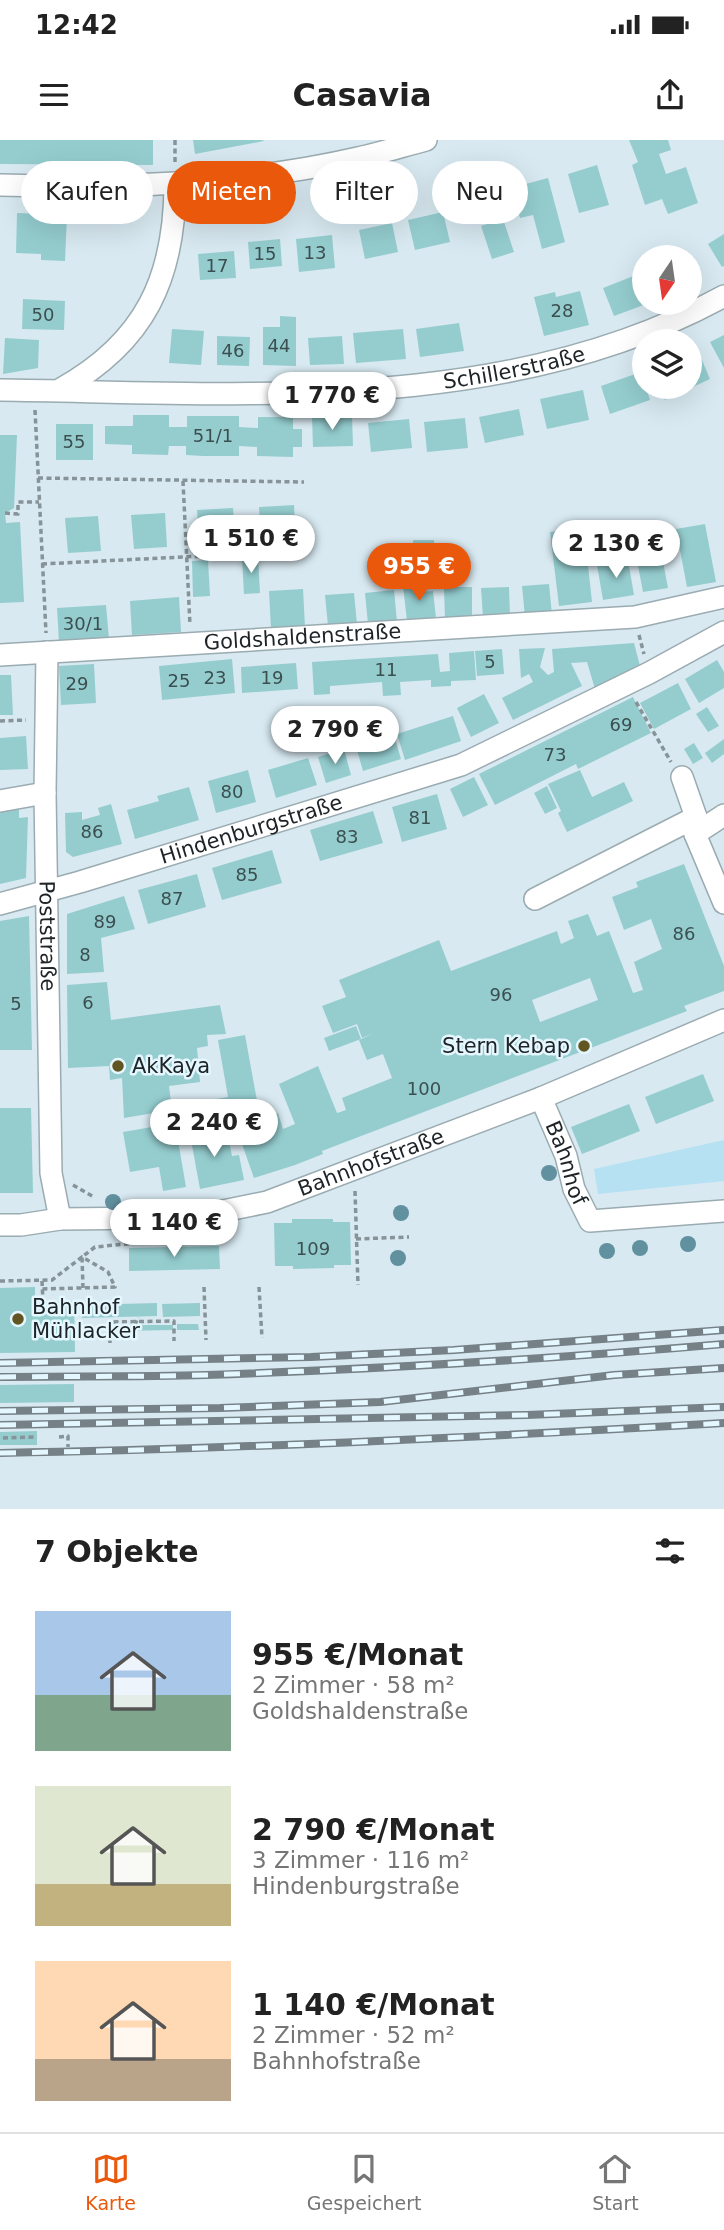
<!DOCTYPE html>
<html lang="de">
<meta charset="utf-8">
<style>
body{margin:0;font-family:"DejaVu Sans",sans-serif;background:#f2f2f2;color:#222;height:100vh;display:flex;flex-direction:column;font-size:26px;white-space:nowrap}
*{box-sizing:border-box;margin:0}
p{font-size:23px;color:#767676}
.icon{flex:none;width:38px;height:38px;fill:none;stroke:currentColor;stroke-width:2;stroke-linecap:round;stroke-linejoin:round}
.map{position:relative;height:1369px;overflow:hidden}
.details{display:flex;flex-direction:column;background:#fff;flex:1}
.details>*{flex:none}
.hud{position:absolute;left:21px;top:21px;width:682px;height:63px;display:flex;gap:14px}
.needle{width:46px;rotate:193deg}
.buttons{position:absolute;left:632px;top:105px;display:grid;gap:14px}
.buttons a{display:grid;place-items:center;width:70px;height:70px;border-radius:50%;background:#fff;box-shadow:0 7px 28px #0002;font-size:35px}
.price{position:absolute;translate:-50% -60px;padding:0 16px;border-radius:24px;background:#fff;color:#222;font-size:23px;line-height:46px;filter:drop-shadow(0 2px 4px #0008)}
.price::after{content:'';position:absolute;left:50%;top:42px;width:21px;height:16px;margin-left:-10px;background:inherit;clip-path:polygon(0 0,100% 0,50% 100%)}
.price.on{background:#ea580c;color:#fff}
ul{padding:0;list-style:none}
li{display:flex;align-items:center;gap:21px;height:175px;padding:0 35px}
li span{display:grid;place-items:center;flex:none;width:196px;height:140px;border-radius:0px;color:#555}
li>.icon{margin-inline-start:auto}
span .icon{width:84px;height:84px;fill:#fffc;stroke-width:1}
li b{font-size:30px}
h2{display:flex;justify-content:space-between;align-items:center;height:84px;padding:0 35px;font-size:30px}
.pill{padding:0 24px;border-radius:32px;background:#fff;box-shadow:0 7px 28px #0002;font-size:24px;line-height:63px}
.pill.on{background:#ea580c;color:#fff}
.status{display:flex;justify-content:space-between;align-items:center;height:49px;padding:0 35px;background:#fff;direction:ltr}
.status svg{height:19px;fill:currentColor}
header{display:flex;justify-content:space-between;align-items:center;height:91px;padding:0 35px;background:#fff;font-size:32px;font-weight:700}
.tab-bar{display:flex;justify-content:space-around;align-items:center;height:98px;border-top:2px solid #e0e0e0;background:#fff;font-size:19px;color:#767676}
.tab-bar a{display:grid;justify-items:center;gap:4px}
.tab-bar .on{color:#ea580c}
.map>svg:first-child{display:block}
</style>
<div class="status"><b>12:42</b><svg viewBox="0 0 49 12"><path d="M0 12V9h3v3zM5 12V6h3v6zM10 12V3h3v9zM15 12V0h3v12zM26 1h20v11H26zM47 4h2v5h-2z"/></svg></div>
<header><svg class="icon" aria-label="menu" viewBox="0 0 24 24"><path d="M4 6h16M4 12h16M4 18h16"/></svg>Casavia<svg class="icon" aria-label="share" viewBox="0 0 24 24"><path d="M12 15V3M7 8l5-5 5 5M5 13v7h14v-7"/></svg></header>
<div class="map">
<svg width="724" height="1369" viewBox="0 0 724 1369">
<rect width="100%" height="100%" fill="#d8e9f1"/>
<path fill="#b5e1f3" d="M724 1000V1041L598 1054 594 1029Z"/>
<g fill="#95cdcf" fill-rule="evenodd">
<path d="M0 0H153V25L0 24Z"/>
<path d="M193 0H263L264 1 195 14Z"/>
<path d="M629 0H668L671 10 659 14 666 34 686 27 698 63 668 74 662 59 645 65 632 25 638 22Z"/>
<path d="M597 25 609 65 579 73 568 34Z"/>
<path d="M548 38 565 102 542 109 533 75 520 78 511 48Z"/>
<path d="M443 72 450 102 415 110 408 80Z"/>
<path d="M17 73 67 75 65 121 41 120V114L16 113Z"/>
<path d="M503 79 514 112 492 119 481 86Z"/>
<path d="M392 83 398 112 365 119 359 90Z"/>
<path d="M724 94V126L722 127 708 104Z"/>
<path d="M332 95 335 128 299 132 296 99Z"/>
<path d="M280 99 282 126 250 129 248 102Z"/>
<path d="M234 111 236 138 200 140 198 114Z"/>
<path d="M688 114 701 140 690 146V117H680Z"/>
<path d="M636 135 644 156V163H649L614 176 603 148Z"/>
<path d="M580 151 589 185 544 196 534 157 555 152 556 157Z"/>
<path d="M23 159 65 161 64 190 22 189Z"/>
<path d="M280 176 296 177V226L263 225V187H280Z"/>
<path d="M459 183 464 211 420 217 416 189Z"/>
<path d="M172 189 204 191 201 225 169 223Z"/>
<path d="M403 189 406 219 356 223 353 193Z"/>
<path d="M724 195V228L710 202Z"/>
<path d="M217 196 250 197 249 226 217 225Z"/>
<path d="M342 196 344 224 310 225 308 198Z"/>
<path d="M5 198 39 200 38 228 3 234Z"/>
<path d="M699 213 710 239 665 260 659 247H690V217Z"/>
<path d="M641 232 650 260 610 274 601 246Z"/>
<path d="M583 250 589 280 547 289 540 259Z"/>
<path d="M519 269 524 295 485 303 479 277Z"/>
<path d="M133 275H169V287H187V276H239V287L258 288V277H293V289H302V307H293V317L257 316V307L239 306V316H203L186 315V306H169L168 315 132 314V305L105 304V286H133Z"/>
<path d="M352 276 353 306 313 307 312 277Z"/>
<path d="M465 278 468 308 427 312 424 282Z"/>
<path d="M409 279 412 308 371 312 368 283Z"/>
<rect x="56" y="284" width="37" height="36"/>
<path d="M0 295H17L14 368 5 373 6 383 20 382 24 462 0 463Z"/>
<path d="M294 365 296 403 261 404 259 367Z"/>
<path d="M233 368 236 405 200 408 197 370Z"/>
<path d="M165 373 167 407 134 409 131 375Z"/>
<path d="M98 376 101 411 68 413 65 378Z"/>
<path d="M705 384 716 442 687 447 676 389Z"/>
<path d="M584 388 592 462 559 466 550 392Z"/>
<path d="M413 400H434L435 430 414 431Z"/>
<path d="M660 406 668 448 643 452 635 410Z"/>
<path d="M258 417 260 453 244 454 242 418Z"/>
<path d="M208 420 210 456 193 457 192 421Z"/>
<path d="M628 420 634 455 603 460 597 425Z"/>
<path d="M420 444 421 452 433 451 436 478 407 481 403 446Z"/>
<path d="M549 444 552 475 525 477 522 446Z"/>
<path d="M444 447H472V480H445Z"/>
<path d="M509 447 510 477 483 478 481 448Z"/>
<path d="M303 449 305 487 271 489 269 451Z"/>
<path d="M394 450 397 482 368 484 365 453Z"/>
<path d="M354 453 357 484 328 486 325 455Z"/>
<path d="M179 457 181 492 132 495 130 461Z"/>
<path d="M106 465 109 499 59 502 57 468Z"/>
<path d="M634 503 640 526 595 549 587 522 571 523 582 546 513 580 502 558 533 542 529 534 521 538 519 509 545 508 540 527 548 535 554 532 552 509Z"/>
<path d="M502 509 504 534 477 536 475 511Z"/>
<path d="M474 511 476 540 451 541V546L431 547V540L400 542 401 555 383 556 382 542 330 546V554L314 555 312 522 438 514 440 532 450 531 449 513Z"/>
<path d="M232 519 235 553 162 560 159 526Z"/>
<path d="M717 520 724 532V548L699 563 685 539Z"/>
<path d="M296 523 298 549 242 553 241 527Z"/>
<path d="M94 524 96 563 61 565 59 526Z"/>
<path d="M0 535H11L13 575H0Z"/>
<path d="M678 543 691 569 654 589 640 563Z"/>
<path d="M484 554 499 583 471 597 457 568Z"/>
<path d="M633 557 651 593 578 629 576 624 495 665 479 634Z"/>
<path d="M707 567 719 586 708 592 696 574Z"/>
<path d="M453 576 461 601 405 620 397 594Z"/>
<path d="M393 592 401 619 363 631 355 603Z"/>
<path d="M26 596 28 629 0 630V598Z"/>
<path d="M724 599V614L712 623 705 613Z"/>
<path d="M694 603 703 618 693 624 684 609Z"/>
<path d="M344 609 351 635 326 643 318 617Z"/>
<path d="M308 618 317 645 276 658 268 630Z"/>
<path d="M248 630 256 662 216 673 208 641Z"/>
<path d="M580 630 592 657 624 642 633 661 567 692 558 673 561 671 548 644Z"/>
<path d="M474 637 488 665 463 677 450 649Z"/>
<path d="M547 646 557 668 545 674 534 653Z"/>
<path d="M189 647 199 680 135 699 127 670 159 661 157 656Z"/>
<path d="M437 654 447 689 402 702 392 667Z"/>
<path d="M111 664 122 704 73 717 66 712 65 673 82 672V680L100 675 98 668Z"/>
<path d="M19 669V678L28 677 26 738 0 744V670Z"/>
<path d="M373 671 383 703 320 721 310 690Z"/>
<path d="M272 710 282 743 222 760 212 728Z"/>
<path d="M684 724 724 826V851L684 866 687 871 322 1011 323 1014 295 1025 254 1038 242 1004 262 997 260 990 265 989 262 978 278 973 283 989 295 984 279 944 318 926 337 973 346 970 342 958 392 938 383 914 367 920 359 900 374 893 362 898 357 884 333 893 322 866 346 857 339 840 439 800 451 831 557 791 561 804 574 798 568 781 588 774 597 796 609 791 633 853 643 850 634 822 662 809 651 779 624 790 612 757 638 747 636 742ZM590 838 598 860 540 882 532 860Z"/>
<path d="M197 734 206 767 148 784 138 750Z"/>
<path d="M124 756 135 789 101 798 104 832 67 834V774Z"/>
<path d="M29 776 32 910H0V781Z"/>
<path d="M107 842 111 880 220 865 226 894 207 895 208 906 197 908 200 942 169 946 172 970 124 978 122 938 110 940 109 926 68 928 67 845Z"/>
<path d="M356 886 361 899 329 911 324 898Z"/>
<path d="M245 895 262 988 235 994 234 986 215 989 211 960 228 957 218 900Z"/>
<path d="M703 934 714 961 656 984 645 957Z"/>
<path d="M629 964 640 991 582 1014 571 987Z"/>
<path d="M0 968H31L33 1053H0Z"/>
<path d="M175 983 186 1047 163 1051 159 1027 130 1032 123 992Z"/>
<path d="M208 985 211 999 228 996 232 1016 239 1015 244 1040 200 1049 189 989Z"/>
<path d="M292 1079H333V1082H350L351 1125H334V1128L293 1129V1126H275L274 1083H292Z"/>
<path d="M219 1106 220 1129 129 1131V1108Z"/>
<path d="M35 1147V1162L74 1161 75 1212 0 1213V1148Z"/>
<path d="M157 1163V1176L82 1178V1165Z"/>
<path d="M200 1163V1176L163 1177 162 1164Z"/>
<path d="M177 1184H198L199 1190H177Z"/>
<path d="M115 1185H173V1190L115 1191Z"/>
<path d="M74 1244V1262L0 1263V1245Z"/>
<path d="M37 1291V1305H0V1292Z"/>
</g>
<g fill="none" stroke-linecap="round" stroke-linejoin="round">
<g stroke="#9aabb1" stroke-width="24">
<g id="minor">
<path d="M0 45C120 48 241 45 358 18 381 13 403 6 426 0"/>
<path d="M61 249C145 202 175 138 175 43"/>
<path id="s1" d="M0 250C240 253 506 276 724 156"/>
<path id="s2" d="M47 512 45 653 51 1033 60 1079"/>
<path id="s3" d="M0 515 635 477 724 457"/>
<path d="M682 637 696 677 695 694 724 763"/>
<path d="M0 661 45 653"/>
<path d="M695 694 724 675"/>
<path d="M535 759 696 677"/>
<path id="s4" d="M0 764 80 742 461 625 649 533 724 492"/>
<path id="s5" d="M541 958 566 1016 574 1049 590 1081 724 1071"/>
<path id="s6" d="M0 1085H21L60 1079 154 1078 208 1074 267 1062 541 958 724 880"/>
</g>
</g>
<g stroke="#869398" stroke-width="3.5" stroke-dasharray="5 3.5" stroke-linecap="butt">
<path d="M175 22V0"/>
<path d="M35 270 46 493"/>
<path d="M38 338 304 342"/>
<path d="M183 341 190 485"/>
<path d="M5 373 18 374V362H39"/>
<path d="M42 424 283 412"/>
<path d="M639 495 644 514"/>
<path d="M636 562 671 622"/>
<path d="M0 581 26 580"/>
<path d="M73 1045 94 1057"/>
<path d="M355 1051 358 1145"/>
<path d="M356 1099 409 1097"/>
<path d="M0 1141 52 1140 82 1117 108 1132 115 1147 42 1149"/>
<path d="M42 1141 43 1162"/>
<path d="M204 1147 206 1200"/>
<path d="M259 1147 262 1198"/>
<path d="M83 1148 82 1117 95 1107 178 1099"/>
<path d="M135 1185 138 1177"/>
<path d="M57 1197H110"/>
<path d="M110 1203 109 1182 174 1181V1201"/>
<path d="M59 1297 68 1296V1307"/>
<path d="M3 1298 36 1297"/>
</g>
<use href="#minor" stroke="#fff" stroke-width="21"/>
<g stroke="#768187" stroke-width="8">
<g id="rail">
<path d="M0 1223 311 1217 454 1210 724 1190"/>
<path d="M0 1237C69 1236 138 1237 206 1235 379 1229 552 1219 724 1204"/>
<path d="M0 1271 220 1268 380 1262 614 1235 724 1228"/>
<path d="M0 1285 527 1275 724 1267"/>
<path d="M0 1313C242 1309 483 1297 724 1283"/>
</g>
</g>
<use href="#rail" stroke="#e5f7fe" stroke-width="5" stroke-dasharray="16" stroke-linecap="butt"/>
</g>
<g fill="#61909e">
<circle cx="549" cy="1033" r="8"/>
<circle cx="113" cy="1062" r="8"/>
<circle cx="401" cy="1073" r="8"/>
<circle cx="688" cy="1104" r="8"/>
<circle cx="640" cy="1108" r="8"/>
<circle cx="607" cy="1111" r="8"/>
<circle cx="398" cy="1118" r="8"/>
</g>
<g fill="#615522" stroke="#e5f7fe" stroke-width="2.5">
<circle cx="584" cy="906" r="7"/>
<circle cx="118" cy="926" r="7"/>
<circle cx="18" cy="1179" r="7"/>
</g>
<g text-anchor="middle" stroke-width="5" stroke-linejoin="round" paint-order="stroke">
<g font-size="18" fill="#3b4e50">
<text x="315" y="119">13</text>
<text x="265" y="120">15</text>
<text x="217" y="132">17</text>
<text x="562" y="177">28</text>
<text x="43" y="181">50</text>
<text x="279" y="212">44</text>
<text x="233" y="217">46</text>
<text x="213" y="302">51/1</text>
<text x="74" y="308">55</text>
<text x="83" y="490">30/1</text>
<text x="490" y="528">5</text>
<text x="386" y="536">11</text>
<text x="215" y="544">23</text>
<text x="272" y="544">19</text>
<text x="179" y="547">25</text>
<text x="77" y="550">29</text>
<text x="621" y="591">69</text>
<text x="555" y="621">73</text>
<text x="232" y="658">80</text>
<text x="420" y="684">81</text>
<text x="92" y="698">86</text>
<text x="347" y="703">83</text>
<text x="247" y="741">85</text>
<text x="172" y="765">87</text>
<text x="105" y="788">89</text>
<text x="684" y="800">86</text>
<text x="85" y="821">8</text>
<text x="501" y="861">96</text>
<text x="88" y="869">6</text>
<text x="16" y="870">5</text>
<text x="424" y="955">100</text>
<text x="313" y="1115">109</text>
</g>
<g font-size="21" fill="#1d2326" stroke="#e5f7fe">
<text dy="7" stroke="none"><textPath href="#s1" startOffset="516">Schillerstraße</textPath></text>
<text dy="7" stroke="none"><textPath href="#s3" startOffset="303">Goldshaldenstraße</textPath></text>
<text dy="7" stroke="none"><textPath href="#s4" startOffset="262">Hindenburgstraße</textPath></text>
<text dy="7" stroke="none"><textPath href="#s2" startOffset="284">Poststraße</textPath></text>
<text dy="7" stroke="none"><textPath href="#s6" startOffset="380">Bahnhofstraße</textPath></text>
<text dy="7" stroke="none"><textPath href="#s5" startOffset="70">Bahnhof</textPath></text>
</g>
<g font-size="21" fill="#1d2326" stroke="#e5f7fe" text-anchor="start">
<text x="570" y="913" text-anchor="end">Stern Kebap</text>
<text x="132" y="933">AkKaya</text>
<text x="32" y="1174">Bahnhof<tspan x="32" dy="24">Mühlacker</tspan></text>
</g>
</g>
</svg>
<div class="buttons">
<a><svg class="needle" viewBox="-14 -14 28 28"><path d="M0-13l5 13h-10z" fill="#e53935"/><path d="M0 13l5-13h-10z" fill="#767676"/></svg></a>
<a><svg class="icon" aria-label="layers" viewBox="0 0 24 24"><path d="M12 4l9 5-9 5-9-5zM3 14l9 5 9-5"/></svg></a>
</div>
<b class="price" style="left:332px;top:292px">1 770 €</b>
<b class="price" style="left:251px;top:435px">1 510 €</b>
<b class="price" style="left:616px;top:440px">2 130 €</b>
<b class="price on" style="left:419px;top:463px">955 €</b>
<b class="price" style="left:335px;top:626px">2 790 €</b>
<b class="price" style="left:214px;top:1019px">2 240 €</b>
<b class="price" style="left:174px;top:1119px">1 140 €</b>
<div class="hud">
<a class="pill">Kaufen</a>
<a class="pill on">Mieten</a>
<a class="pill">Filter</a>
<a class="pill">Neu</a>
</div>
</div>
<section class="details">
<h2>7 Objekte<svg class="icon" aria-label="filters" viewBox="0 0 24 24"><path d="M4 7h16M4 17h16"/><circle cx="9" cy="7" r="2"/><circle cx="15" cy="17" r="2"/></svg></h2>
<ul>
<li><span style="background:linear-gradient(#a9c7e8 60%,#7fa58c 0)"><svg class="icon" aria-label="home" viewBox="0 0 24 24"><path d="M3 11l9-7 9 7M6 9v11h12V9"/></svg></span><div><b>955 €/Monat</b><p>2 Zimmer · 58 m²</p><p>Goldshaldenstraße</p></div></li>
<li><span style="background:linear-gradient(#dfe7d0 70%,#c2b280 0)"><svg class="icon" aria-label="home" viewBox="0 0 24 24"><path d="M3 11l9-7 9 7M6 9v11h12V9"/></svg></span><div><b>2 790 €/Monat</b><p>3 Zimmer · 116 m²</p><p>Hindenburgstraße</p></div></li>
<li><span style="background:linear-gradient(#ffd9b3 70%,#b9a48a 0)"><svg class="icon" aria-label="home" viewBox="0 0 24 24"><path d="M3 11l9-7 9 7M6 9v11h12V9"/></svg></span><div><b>1 140 €/Monat</b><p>2 Zimmer · 52 m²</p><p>Bahnhofstraße</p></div></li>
</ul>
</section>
<nav class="tab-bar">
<a class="on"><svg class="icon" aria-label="map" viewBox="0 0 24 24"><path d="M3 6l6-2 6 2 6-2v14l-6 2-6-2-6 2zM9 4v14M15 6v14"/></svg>Karte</a>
<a><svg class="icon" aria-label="saved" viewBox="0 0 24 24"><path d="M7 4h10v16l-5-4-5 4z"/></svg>Gespeichert</a>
<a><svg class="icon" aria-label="home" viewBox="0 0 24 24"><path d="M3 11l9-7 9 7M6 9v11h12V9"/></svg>Start</a>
</nav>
